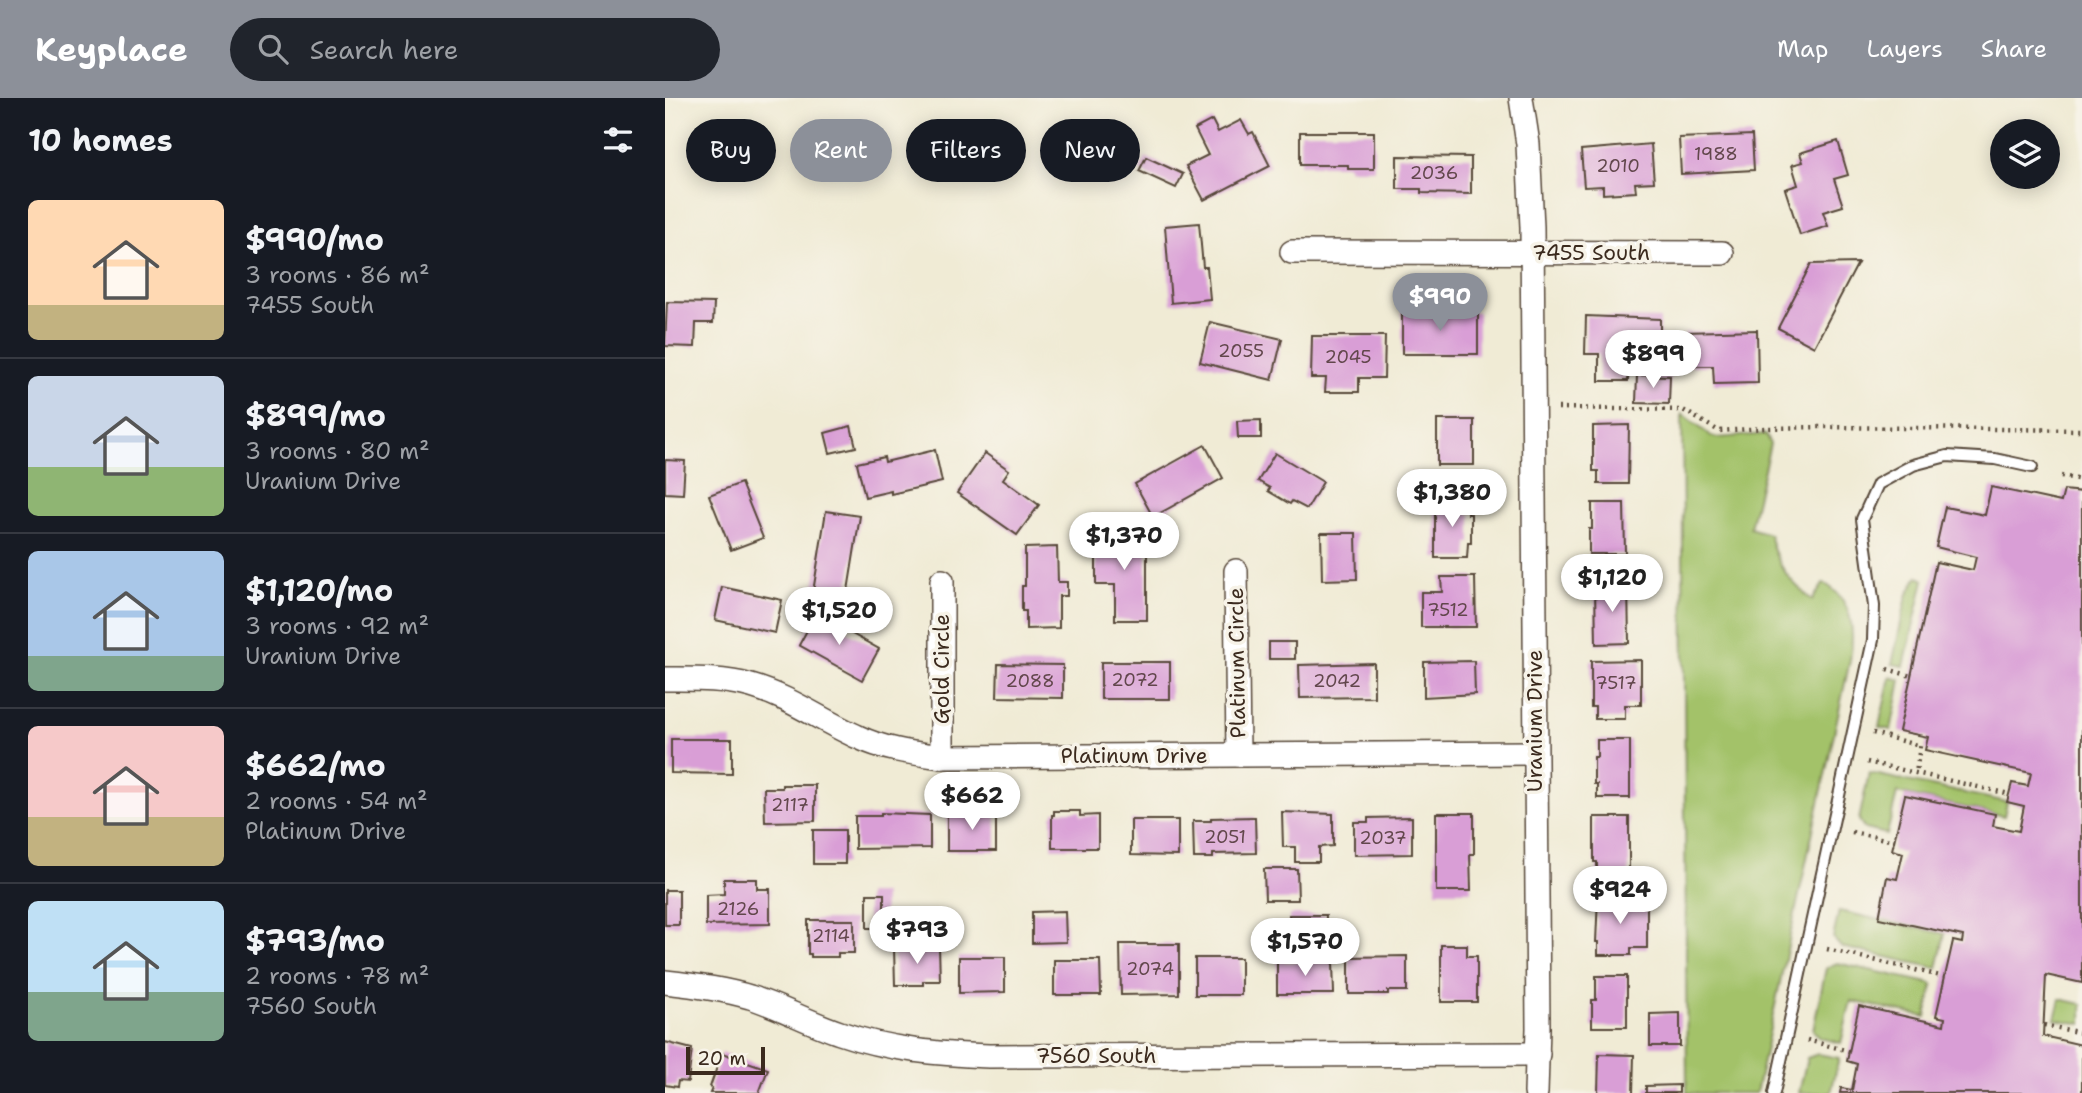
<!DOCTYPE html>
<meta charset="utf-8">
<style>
body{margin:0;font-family:"Shantell Sans",sans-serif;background:#20242c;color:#f1f3f6;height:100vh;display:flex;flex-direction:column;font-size:26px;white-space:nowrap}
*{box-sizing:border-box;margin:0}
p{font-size:23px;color:#9ea1a6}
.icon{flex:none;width:38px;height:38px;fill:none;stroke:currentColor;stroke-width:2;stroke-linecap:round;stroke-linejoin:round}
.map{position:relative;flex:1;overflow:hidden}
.side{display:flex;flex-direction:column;background:#171b24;width:665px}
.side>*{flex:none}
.banner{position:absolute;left:21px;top:21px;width:665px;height:63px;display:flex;gap:14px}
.fabs{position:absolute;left:1325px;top:21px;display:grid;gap:14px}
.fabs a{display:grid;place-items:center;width:70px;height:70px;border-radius:50%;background:#171b24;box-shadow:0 4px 18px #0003;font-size:35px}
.scale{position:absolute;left:21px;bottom:18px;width:79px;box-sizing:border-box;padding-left:7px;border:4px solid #3b2a1e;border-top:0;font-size:19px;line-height:24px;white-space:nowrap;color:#3b2a1e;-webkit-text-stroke:5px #f7f3e8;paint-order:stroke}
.price{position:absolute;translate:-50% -60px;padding:0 16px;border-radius:24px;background:#fff;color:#222;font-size:23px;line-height:46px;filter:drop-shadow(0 2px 4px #0008)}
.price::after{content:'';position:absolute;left:50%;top:42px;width:21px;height:16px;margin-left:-10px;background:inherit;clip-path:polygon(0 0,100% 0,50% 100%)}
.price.active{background:#8c9099;color:#fff}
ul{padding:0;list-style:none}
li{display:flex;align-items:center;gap:21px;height:175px;padding:0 28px}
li+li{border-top:2px solid #363941}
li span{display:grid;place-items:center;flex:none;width:196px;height:140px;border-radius:10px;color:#555}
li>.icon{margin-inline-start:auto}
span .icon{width:84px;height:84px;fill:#fffc;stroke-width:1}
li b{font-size:30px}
h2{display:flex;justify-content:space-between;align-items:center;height:84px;padding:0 28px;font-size:30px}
.pill{padding:0 24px;border-radius:32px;background:#171b24;box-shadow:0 4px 18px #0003;font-size:24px;line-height:63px}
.pill.active{background:#8c9099;color:#fff}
header{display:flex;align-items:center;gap:42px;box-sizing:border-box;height:98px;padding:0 35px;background:#8c9099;color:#fff}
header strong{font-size:33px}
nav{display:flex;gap:38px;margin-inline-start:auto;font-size:24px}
.search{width:490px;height:63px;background:#20242c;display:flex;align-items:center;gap:18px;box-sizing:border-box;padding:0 24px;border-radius:38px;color:#9ea1a6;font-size:26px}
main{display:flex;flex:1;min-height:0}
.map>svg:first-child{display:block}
</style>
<header>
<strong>Keyplace</strong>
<div class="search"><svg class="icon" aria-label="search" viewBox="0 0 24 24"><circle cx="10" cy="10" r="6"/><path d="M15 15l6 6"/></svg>Search here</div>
<nav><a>Map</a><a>Layers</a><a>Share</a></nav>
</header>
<main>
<section class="side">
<h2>10 homes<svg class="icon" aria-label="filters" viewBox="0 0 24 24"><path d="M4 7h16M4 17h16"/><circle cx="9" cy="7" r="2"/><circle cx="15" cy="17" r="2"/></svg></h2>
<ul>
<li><span style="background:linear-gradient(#ffd9b3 75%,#c2b280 0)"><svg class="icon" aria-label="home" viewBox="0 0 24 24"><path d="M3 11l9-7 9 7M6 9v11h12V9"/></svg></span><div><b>$990/mo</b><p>3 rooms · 86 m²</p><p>7455 South</p></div></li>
<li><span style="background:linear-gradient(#c9d6e8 65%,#8fb573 0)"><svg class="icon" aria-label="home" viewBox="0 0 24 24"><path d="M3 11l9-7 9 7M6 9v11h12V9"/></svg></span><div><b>$899/mo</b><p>3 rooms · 80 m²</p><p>Uranium Drive</p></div></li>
<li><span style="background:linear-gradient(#a9c7e8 75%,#7fa58c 0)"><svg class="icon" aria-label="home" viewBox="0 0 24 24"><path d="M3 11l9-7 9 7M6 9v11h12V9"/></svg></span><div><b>$1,120/mo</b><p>3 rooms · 92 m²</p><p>Uranium Drive</p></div></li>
<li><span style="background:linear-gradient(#f6c9c9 65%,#c2b280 0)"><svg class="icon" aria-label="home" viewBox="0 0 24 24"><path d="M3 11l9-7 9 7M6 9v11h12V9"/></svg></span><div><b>$662/mo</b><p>2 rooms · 54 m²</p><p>Platinum Drive</p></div></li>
<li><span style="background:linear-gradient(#bfe0f5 65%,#7fa58c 0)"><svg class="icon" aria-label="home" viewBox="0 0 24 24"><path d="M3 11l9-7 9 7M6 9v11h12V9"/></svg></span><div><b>$793/mo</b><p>2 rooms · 78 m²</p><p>7560 South</p></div></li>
</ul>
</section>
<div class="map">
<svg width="1417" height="995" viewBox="0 0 1417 995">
<rect width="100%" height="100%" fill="#f7f3e8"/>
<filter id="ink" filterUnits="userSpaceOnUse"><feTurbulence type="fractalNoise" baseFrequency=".0143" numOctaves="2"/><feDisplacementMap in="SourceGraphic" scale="14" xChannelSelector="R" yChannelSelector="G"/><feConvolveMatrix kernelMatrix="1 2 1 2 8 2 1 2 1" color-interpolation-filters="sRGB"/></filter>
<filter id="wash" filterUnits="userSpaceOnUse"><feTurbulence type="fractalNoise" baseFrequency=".00686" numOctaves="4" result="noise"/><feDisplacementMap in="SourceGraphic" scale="28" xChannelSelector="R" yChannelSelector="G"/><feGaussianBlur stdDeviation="1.57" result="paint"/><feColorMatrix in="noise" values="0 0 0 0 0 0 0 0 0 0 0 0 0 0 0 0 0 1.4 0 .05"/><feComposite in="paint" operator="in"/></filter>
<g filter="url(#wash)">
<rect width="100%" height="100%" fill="#f0ebd5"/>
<g fill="#a3c269" stroke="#6f7644" stroke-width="2">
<path d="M1017 316 1046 338 1052 340 1100 336 1105 346 1085 430 1104 436C1112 467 1122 481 1147 502L1159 485C1188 502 1190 532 1185 562L1091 995H1022Z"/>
<path d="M1253 478 1259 482 1239 568 1227 566 1242 498Z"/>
<path d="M1225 579 1236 582 1226 632 1214 629Z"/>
<path d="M1204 675 1342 704 1339 718 1232 695 1222 736 1200 731 1194 722Z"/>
<path d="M1174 813 1280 836 1272 870 1176 849 1168 840Z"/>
<path d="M1172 865 1268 886 1261 919 1186 903 1176 945 1155 940 1148 932 1161 870Z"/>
<path d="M1395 901 1417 906V926L1390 921Z"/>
<path d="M1153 956 1174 960 1166 995H1134L1142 960Z"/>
</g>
<g id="blocks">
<g fill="#d99ed6">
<path d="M547 22 553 34 576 22 584 36 588 34 605 68 539 102 521 68 543 57 530 31Z"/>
<path d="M635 34H709V71H683V67H635Z"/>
<path d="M1087 37 1089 72 1016 76 1014 40Z"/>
<path d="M1173 43 1183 77 1169 81 1178 108 1158 114 1163 128 1135 137 1120 91 1133 87 1127 67 1138 64 1135 55Z"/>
<path d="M986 46 989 84 970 85 971 94 938 96V88L919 89 916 52Z"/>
<path d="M732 58 806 59V96L756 95V91H732Z"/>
<path d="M481 59 518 76 511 90 474 73Z"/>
<path d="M534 125 538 169H542L545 201 506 205 500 128Z"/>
<path d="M1193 165 1149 249 1113 230 1146 166Z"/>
<path d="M2 204 49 205 48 225H31L30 249 0 248Z"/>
<rect x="737" y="214" width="76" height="42"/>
<path d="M921 218 995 221V258L964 257 963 283H934V256H920Z"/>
<path d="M545 224 617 241 607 282 535 264Z"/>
<path d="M1092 232 1093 285 1049 286 1048 268H1020L1019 234Z"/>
<path d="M647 238H720L719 280H694V294H660L661 280H646Z"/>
<path d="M972 277 1005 278 1004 306 971 305Z"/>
<path d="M596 322V340H573L572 323Z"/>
<rect x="772" y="322" width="37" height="45"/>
<path d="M964 327 963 386H933V373H928V328Z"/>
<path d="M186 328 191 349 165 355 160 335Z"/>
<path d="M540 347 558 380 488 419 470 386Z"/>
<path d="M270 352 277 384 226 396V393L200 399 192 365 219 359 220 364Z"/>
<path d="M320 355 344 372 338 381 374 407 352 437 292 395Z"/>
<path d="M610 355 658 384 642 411 627 403 625 406 603 393 605 390 593 383Z"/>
<path d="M0 362 20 363 18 396 0 395Z"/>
<path d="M76 385 98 440 66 452 44 397Z"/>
<path d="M1326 389 1396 404 1399 392 1417 394V885L1381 877 1378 938 1417 947V995H1175L1176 990 1187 992 1192 966 1182 963 1194 908 1279 927 1280 920 1271 918 1288 843 1297 845 1298 838 1214 820 1222 779 1232 781 1238 755 1227 752 1240 697 1330 716 1328 728 1354 733 1359 708 1342 704 1347 685 1363 688 1366 675 1260 652 1263 639 1234 633 1271 464 1308 472 1311 459 1271 449 1280 409 1320 417Z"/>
<path d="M770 403H803V416H806V445H803L802 460H770Z"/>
<path d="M927 405H959L960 456H924V431H927Z"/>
<path d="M161 413 195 418 182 499 148 494Z"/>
<path d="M431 435H482V522H450V487H431Z"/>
<path d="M656 435H691L692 481 657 482Z"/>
<path d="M392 449 393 484H402V498H394V530L361 531V513H357V488H360V450Z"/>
<path d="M776 479H810L811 529H756V494H777Z"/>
<path d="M963 487 964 545 931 546 930 488Z"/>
<path d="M57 489 117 502 110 535 50 522Z"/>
<path d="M151 516 214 551 197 582 134 547Z"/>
<rect x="604" y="544" width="26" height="17"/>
<path d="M976 562V607H960V621H930V609H926V563Z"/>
<path d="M809 563 810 596 759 599V564Z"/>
<rect x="436" y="564" width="69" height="37"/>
<path d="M709 565V599L635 600 634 567Z"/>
<path d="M333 566 398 567V600L332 599Z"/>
<path d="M6 641H67V676L6 675Z"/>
<path d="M932 642H965V700H932V686H929V659H932Z"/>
<path d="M117 687H150V723L100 724 99 690H117Z"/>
<path d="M389 713H415V718L433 717V750H387V717H389Z"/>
<path d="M617 714 668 716V748L654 749V764H630V749H618Z"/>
<path d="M216 715 265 717V750L190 751V718H216Z"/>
<path d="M331 715V753H282V716Z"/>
<path d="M771 715H809V756H805L806 793H771Z"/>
<path d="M590 719 591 755 548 756V760H529L528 723H546V720Z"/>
<path d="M747 719V756L689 757V724H703V720Z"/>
<path d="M929 719H964V780H932V764H929Z"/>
<path d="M466 722H513V758L466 757Z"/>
<rect x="148" y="732" width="32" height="34"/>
<path d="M599 771H632L633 802H600Z"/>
<path d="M59 781H92V791H105V826L41 827V797L59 796Z"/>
<rect x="0" y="792" width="14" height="35"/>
<rect x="202" y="796" width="17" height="34"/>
<path d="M933 799H967V809H982V850H966V857H933V844H931Z"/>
<path d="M400 813 401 844 367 845V814Z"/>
<path d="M624 817H661L660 848H624Z"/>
<path d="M143 822H189V855H173V859H146V856H143Z"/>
<path d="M455 846H514V896L456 897Z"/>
<path d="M776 847H802V858H812V904H776Z"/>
<path d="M274 849 275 883H258V887H230L229 850Z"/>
<path d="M742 858V893H723V896H684V859Z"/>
<path d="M294 859H340V894L294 895Z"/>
<rect x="530" y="860" width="46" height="37"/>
<path d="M389 862H435L436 897H389Z"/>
<path d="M612 864H668L669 896H612Z"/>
<path d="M931 878H962V929H927V902H931Z"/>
<path d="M1015 915V948H985V916Z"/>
<path d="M0 944 27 951 23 984 13 983 12 989 0 987Z"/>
<path d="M57 955 103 971 94 995H45L47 990 45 989Z"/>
<path d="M934 956 969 957 968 995H933Z"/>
<path d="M1014 987V995H981V988Z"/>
</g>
</g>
</g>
<g filter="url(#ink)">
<use href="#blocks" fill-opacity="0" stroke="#564739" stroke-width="2"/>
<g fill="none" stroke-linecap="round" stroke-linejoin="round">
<g stroke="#564739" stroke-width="14">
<path id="service" d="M1109 995 1208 542 1209 508 1197 421 1213 386 1248 367 1282 358 1330 361 1367 369"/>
</g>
<g stroke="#564739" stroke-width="26">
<g id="minor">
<path d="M856 0 863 46 867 129 873 930 871 995"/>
<path d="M627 154 1057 155"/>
<path d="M571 473 573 657"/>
<path d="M277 483V659"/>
<path d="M0 581C28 581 58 580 86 588 125 599 157 623 193 639 220 652 248 655 277 659L870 655"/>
<path d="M0 884C28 887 58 891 85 899 116 909 145 925 175 935 224 952 273 956 324 958L873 956"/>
</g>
</g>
<g stroke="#564739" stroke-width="4.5" stroke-dasharray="2 5" stroke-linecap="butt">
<path d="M893 310 1018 312 1054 333 1100 330 1160 329 1417 332"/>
<path d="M1396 378 1417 382"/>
<path d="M1222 571 1246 578"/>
<path d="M1208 635 1255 648 1251 675"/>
<path d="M1202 664 1344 696"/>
<path d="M1187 734 1229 743"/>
<path d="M1162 851 1280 879"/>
<path d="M1379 927 1417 935"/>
<path d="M1142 942 1184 953"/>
</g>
<use href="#service" stroke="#fff" stroke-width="10"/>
<use href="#minor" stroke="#fff" stroke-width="23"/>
</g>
</g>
<g text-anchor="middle" stroke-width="7" stroke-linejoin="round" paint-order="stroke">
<g font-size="18" fill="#62474c">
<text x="1051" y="62">1988</text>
<text x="953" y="74">2010</text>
<text x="769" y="81">2036</text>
<text x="576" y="259">2055</text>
<text x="683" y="265">2045</text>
<text x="783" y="518">7512</text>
<text x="470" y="588">2072</text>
<text x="365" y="589">2088</text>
<text x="672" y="589">2042</text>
<text x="951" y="591">7517</text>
<text x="125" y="713">2117</text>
<text x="560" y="745">2051</text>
<text x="718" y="746">2037</text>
<text x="73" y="817">2126</text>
<text x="166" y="844">2114</text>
<text x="485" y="877">2074</text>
</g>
<g font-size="21" fill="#3b2a1e" stroke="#f7f3e8">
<text x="926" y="162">7455 South</text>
<text transform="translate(572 565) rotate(-91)" y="7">Platinum Circle</text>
<text transform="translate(277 571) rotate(-90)" y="7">Gold Circle</text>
<text transform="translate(870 623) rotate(-90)" y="7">Uranium Drive</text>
<text x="469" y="665">Platinum Drive</text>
<text x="431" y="965">7560 South</text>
</g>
</g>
</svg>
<div class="fabs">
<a><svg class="icon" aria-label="layers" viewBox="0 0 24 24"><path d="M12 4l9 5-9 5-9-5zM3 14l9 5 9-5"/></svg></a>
</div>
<div class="scale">20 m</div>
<b class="price active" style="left:775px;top:235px">$990</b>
<b class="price" style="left:988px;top:292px">$899</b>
<b class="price" style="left:787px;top:431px">$1,380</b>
<b class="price" style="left:459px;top:474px">$1,370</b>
<b class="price" style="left:947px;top:516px">$1,120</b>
<b class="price" style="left:174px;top:549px">$1,520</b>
<b class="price" style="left:307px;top:734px">$662</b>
<b class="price" style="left:955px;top:828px">$924</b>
<b class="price" style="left:252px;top:868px">$793</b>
<b class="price" style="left:640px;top:880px">$1,570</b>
<div class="banner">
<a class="pill">Buy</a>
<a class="pill active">Rent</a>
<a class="pill">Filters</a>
<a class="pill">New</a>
</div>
</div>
</main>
